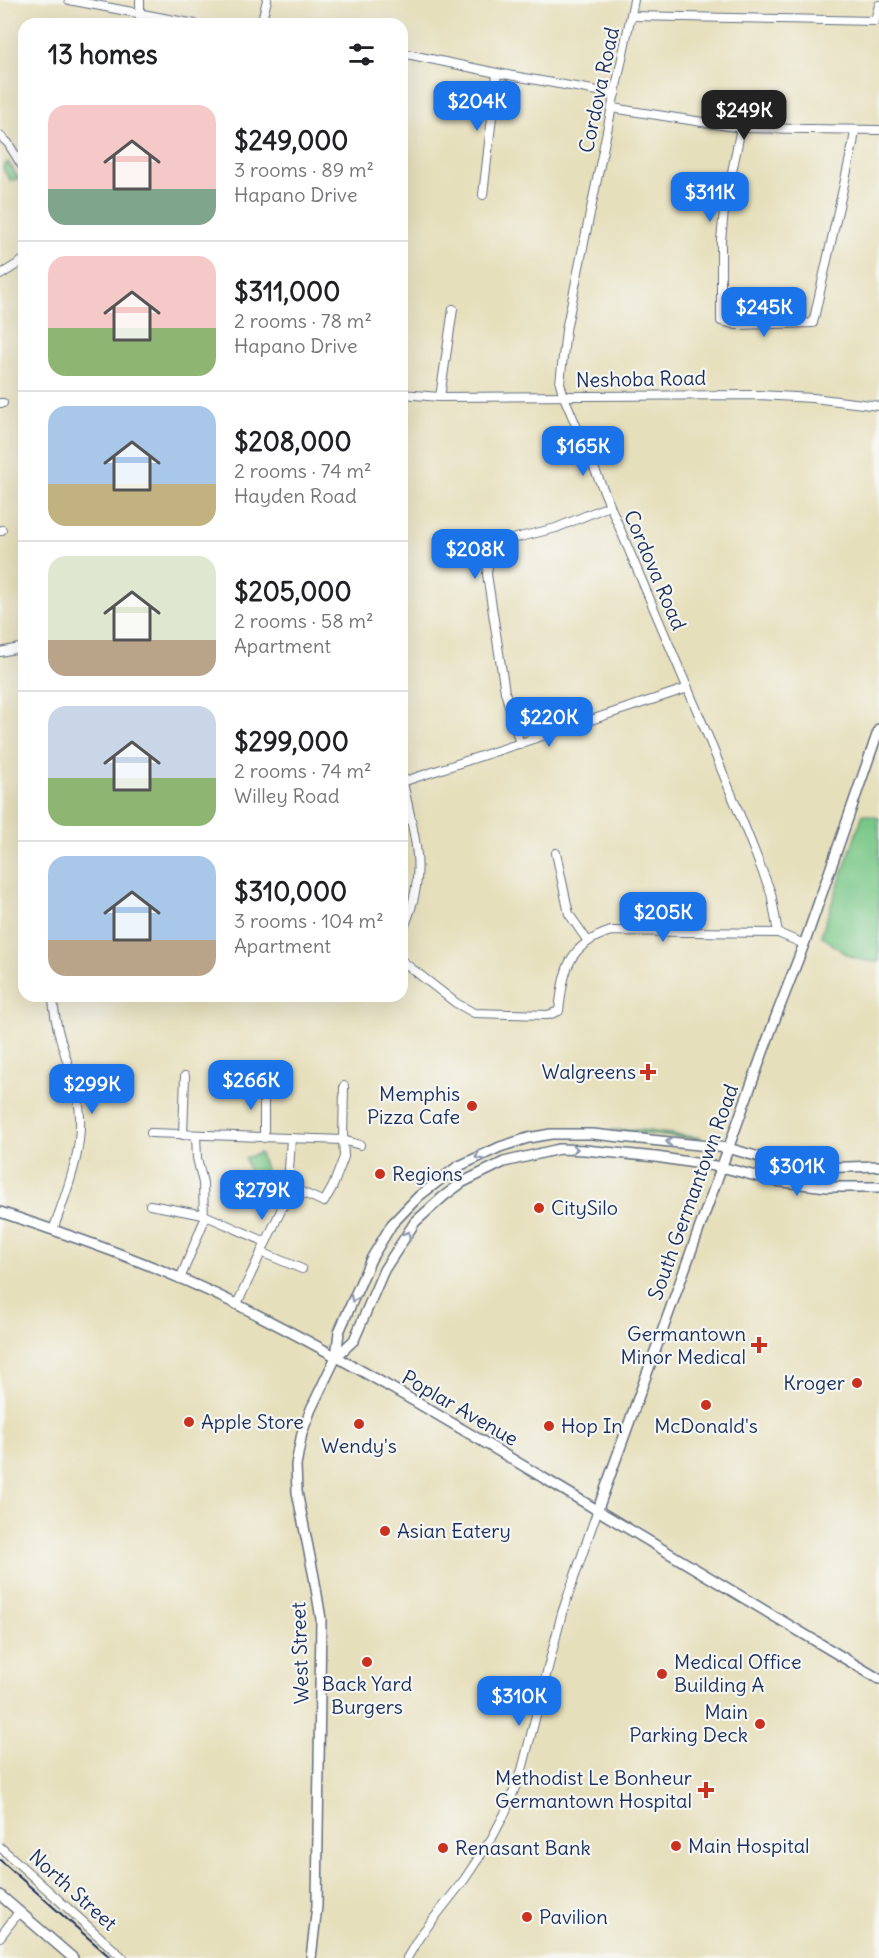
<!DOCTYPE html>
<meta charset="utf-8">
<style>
body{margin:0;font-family:Delius,sans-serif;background:#f6f6f6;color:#202124;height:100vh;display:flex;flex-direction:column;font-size:22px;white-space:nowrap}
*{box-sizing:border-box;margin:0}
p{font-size:20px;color:#757577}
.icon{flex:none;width:33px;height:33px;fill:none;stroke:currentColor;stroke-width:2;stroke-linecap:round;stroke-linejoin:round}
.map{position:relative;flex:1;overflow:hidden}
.sheet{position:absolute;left:18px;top:18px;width:390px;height:984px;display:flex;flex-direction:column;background:#fff;border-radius:18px;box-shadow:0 6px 24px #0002}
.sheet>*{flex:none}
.price{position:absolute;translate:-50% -51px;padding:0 14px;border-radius:12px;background:#1a73e8;color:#fff;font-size:20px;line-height:39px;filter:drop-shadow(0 2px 3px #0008)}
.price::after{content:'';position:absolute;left:50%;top:36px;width:18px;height:14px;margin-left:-9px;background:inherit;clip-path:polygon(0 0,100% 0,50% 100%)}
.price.selected{background:#222;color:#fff}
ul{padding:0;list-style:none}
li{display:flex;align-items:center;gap:18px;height:150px;padding:0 30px}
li+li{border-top:2px solid #e0e0e0}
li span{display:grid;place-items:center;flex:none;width:168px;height:120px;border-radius:18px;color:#555}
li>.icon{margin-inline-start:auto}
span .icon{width:72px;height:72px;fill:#fffc;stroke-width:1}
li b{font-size:26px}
h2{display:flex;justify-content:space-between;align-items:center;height:72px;padding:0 30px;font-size:26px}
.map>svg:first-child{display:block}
</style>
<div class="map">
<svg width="879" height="1958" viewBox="0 0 879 1958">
<defs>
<pattern id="grass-dots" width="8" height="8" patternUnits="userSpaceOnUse" patternTransform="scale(1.5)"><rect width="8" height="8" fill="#79c787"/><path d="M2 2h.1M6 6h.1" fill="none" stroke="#62a272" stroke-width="1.8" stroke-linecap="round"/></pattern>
</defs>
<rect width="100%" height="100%" fill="#f6f6f2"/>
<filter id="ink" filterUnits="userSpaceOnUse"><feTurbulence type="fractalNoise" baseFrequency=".0167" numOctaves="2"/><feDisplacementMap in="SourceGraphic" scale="12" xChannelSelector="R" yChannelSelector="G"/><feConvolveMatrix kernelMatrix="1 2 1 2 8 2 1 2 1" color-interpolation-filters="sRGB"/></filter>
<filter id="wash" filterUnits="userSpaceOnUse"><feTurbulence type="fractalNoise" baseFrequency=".008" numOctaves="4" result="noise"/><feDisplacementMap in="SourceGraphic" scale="24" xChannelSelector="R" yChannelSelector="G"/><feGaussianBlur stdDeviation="1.35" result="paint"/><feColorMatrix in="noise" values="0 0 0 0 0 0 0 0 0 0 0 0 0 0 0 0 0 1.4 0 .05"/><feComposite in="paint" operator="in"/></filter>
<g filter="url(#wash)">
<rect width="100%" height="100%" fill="#e6dfbb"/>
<g fill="url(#grass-dots)" stroke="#4a7b72" stroke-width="1.5">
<path d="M8 162 19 179 10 180 4 171 3 167Z"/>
<path d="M610 1130H639L701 1138V1140Z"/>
</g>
<g fill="#79c787" stroke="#4a7b72" stroke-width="1.5">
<path d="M863 814 879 818V962C850 961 843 952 821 935Z"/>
<path d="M260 1153 271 1188 256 1193 245 1158Z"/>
</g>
</g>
<g filter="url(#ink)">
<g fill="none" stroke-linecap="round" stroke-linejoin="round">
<g stroke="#626d7f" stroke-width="10">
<g id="minor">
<path d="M69 0 195 24"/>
<path d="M140 0V24"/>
<path d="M634 0 566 330 560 383 564 397 707 734 748 835 771 893 778 933"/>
<path d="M631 16 875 21 879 5"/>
<path d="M261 24 267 0"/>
<path d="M402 53 497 73 615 94"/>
<path d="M612 108 741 128 879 130"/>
<path d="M741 128 724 211 721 240V321L736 325 813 323 853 144 855 130"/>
<path d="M0 136 8 143 24 169"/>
<path d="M483 195 497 73"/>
<path d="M0 275 24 260"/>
<path d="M402 394 440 397 759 395 813 398 879 406"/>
<path d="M440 397 453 309"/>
<path d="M0 403H3"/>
<path d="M0 531 2 530"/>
<path d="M0 652 24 647"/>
<path d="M520 744 505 692 487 574 489 559 502 544 512 539 556 528 609 506"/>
<path d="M402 782 688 688"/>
<path d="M556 853 569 914 587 940"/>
<path d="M402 932C429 872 415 843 403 782"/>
<path d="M402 961 456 1003 474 1013 548 1015 559 1011C564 970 567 945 611 931L778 933 804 944"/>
<path d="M53 996C54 1030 69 1062 77 1095 88 1140 68 1188 53 1230"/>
<path d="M151 1133 343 1140 360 1145"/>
<path d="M183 1135 185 1076"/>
<path d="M264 1138V1084"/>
<path d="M288 1186 324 1202 333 1186 344 1157 343 1140 344 1086"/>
<path d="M150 1205 204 1215 266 1242"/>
<path d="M261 1252 302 1269"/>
<path d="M180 1279 204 1221 203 1183 197 1158 196 1135"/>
<path d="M237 1304 283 1206 288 1186 291 1138"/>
<path d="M0 1847 123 1958"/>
<path d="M0 1937 19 1912"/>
<path d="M407 1958 420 1936 464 1880 492 1838 505 1813 522 1770 562 1613 598 1509"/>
</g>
</g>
<g stroke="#626d7f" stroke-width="12">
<g id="major">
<path d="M0 1212C81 1239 162 1267 238 1305 346 1359 449 1421 552 1483 661 1549 770 1614 879 1679"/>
<path d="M336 1357 339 1332 371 1259 392 1224 419 1196 457 1167 500 1147 528 1138 551 1134H592L728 1148 787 1165 816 1168 879 1166"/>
<path d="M598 1509 775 1019 806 939 879 729"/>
<path d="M0 1895 73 1958"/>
<path d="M311 1958 317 1906 321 1619 314 1577 297 1492 296 1465 302 1433 311 1409 336 1357 354 1340 384 1270 415 1222 444 1196 463 1182 504 1162 559 1149 585 1150 656 1157 721 1167 775 1181 827 1187H879"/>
</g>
</g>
<use href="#minor" stroke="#fff" stroke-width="8"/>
<use href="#major" stroke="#fff" stroke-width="9"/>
<path stroke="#1b2f5e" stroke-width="2" d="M0 1860 111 1958"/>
</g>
<defs><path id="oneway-chevron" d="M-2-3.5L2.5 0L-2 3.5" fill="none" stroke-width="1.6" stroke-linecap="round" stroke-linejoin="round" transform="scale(1.5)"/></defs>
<g stroke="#8d97ae">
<use href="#oneway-chevron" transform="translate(670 1142) rotate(-174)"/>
<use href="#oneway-chevron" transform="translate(574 1149) rotate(1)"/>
<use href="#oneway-chevron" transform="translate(479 1156) rotate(156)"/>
<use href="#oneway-chevron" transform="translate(407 1235) rotate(-57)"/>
<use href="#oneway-chevron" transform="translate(354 1298) rotate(113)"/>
</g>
</g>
<g fill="#c8321e" stroke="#f6f6f2" stroke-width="2">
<path d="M645 1063h6v6h6v6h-6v6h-6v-6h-6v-6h6z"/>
<circle cx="472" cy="1106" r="6"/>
<circle cx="380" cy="1174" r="6"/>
<circle cx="539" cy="1208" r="6"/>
<path d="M756 1336h6v6h6v6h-6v6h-6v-6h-6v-6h6z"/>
<circle cx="857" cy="1383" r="6"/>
<circle cx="706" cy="1405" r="6"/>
<circle cx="189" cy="1422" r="6"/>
<circle cx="359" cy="1424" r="6"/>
<circle cx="549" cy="1426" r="6"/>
<circle cx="385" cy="1531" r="6"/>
<circle cx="367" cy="1662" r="6"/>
<circle cx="662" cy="1674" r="6"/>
<circle cx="760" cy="1724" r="6"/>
<path d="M703 1781h6v6h6v6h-6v6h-6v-6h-6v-6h6z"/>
<circle cx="676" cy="1846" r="6"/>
<circle cx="443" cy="1848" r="6"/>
<circle cx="527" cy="1917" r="6"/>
</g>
<g text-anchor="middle" stroke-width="4.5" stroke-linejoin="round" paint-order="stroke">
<g font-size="20" fill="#1b2f5e" stroke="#f6f6f2">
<text transform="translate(599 90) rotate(-78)" y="7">Cordova Road</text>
<text transform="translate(641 379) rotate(-1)" y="7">Neshoba Road</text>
<text transform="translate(655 570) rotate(67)" y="7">Cordova Road</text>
<text transform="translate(693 1192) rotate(-70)" y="7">South Germantown Road</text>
<text transform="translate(460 1408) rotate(30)" y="7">Poplar Avenue</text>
<text transform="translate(300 1653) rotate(-92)" y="7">West Street</text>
<text transform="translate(73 1890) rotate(42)" y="7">North Street</text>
</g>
<g font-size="20" fill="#1b2f5e" stroke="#f6f6f2" text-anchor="start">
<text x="636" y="1079" text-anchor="end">Walgreens</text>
<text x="460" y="1101" text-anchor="end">Memphis<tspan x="460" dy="23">Pizza Cafe</tspan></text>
<text x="392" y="1181">Regions</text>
<text x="551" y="1215">CitySilo</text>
<text x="746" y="1341" text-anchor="end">Germantown<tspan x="746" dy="23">Minor Medical</tspan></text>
<text x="845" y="1390" text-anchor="end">Kroger</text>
<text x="201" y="1429">Apple Store</text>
<text x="561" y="1433">Hop In</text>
<text x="706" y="1433" text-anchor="middle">McDonald's</text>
<text x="359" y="1453" text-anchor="middle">Wendy's</text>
<text x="397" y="1538">Asian Eatery</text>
<text x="674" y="1669">Medical Office<tspan x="674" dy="23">Building A</tspan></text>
<text x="367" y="1691" text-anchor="middle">Back Yard<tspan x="367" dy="23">Burgers</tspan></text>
<text x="748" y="1719" text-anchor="end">Main<tspan x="748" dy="23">Parking Deck</tspan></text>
<text x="692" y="1785" text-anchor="end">Methodist Le Bonheur<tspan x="692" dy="23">Germantown Hospital</tspan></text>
<text x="688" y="1853">Main Hospital</text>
<text x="455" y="1855">Renasant Bank</text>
<text x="539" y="1924">Pavilion</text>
</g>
</g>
</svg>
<b class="price" style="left:477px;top:132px">$204K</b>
<b class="price selected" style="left:744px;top:141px">$249K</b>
<b class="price" style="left:710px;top:223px">$311K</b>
<b class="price" style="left:764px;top:338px">$245K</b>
<b class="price" style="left:583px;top:477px">$165K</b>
<b class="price" style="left:475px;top:580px">$208K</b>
<b class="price" style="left:549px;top:748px">$220K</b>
<b class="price" style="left:663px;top:943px">$205K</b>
<b class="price" style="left:251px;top:1111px">$266K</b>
<b class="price" style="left:92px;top:1115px">$299K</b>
<b class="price" style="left:797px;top:1197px">$301K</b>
<b class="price" style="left:262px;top:1221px">$279K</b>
<b class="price" style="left:519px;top:1727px">$310K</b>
<section class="sheet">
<h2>13 homes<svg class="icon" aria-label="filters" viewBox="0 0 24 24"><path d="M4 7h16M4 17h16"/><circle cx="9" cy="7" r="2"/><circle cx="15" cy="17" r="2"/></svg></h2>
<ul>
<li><span style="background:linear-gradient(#f6c9c9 70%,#7fa58c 0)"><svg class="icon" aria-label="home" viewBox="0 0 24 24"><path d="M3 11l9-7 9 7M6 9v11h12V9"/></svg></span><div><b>$249,000</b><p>3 rooms · 89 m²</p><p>Hapano Drive</p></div></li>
<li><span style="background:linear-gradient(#f6c9c9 60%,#8fb573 0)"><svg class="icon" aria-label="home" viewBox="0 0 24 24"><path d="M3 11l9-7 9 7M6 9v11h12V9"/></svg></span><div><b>$311,000</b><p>2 rooms · 78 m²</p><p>Hapano Drive</p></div></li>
<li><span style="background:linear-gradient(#a9c7e8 65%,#c2b280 0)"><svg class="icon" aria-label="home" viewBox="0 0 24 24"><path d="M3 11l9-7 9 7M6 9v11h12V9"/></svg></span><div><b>$208,000</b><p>2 rooms · 74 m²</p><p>Hayden Road</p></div></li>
<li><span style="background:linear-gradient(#dfe7d0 70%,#b9a48a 0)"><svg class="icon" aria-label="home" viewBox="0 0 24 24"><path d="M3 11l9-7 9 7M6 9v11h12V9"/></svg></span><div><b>$205,000</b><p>2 rooms · 58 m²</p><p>Apartment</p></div></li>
<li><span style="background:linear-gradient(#c9d6e8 60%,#8fb573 0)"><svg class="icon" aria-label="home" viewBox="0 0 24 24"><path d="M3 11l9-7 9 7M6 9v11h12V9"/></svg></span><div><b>$299,000</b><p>2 rooms · 74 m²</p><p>Willey Road</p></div></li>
<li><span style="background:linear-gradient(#a9c7e8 70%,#b9a48a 0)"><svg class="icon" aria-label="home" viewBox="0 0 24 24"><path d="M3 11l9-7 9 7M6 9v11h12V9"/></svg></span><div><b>$310,000</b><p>3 rooms · 104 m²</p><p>Apartment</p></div></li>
</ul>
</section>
</div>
